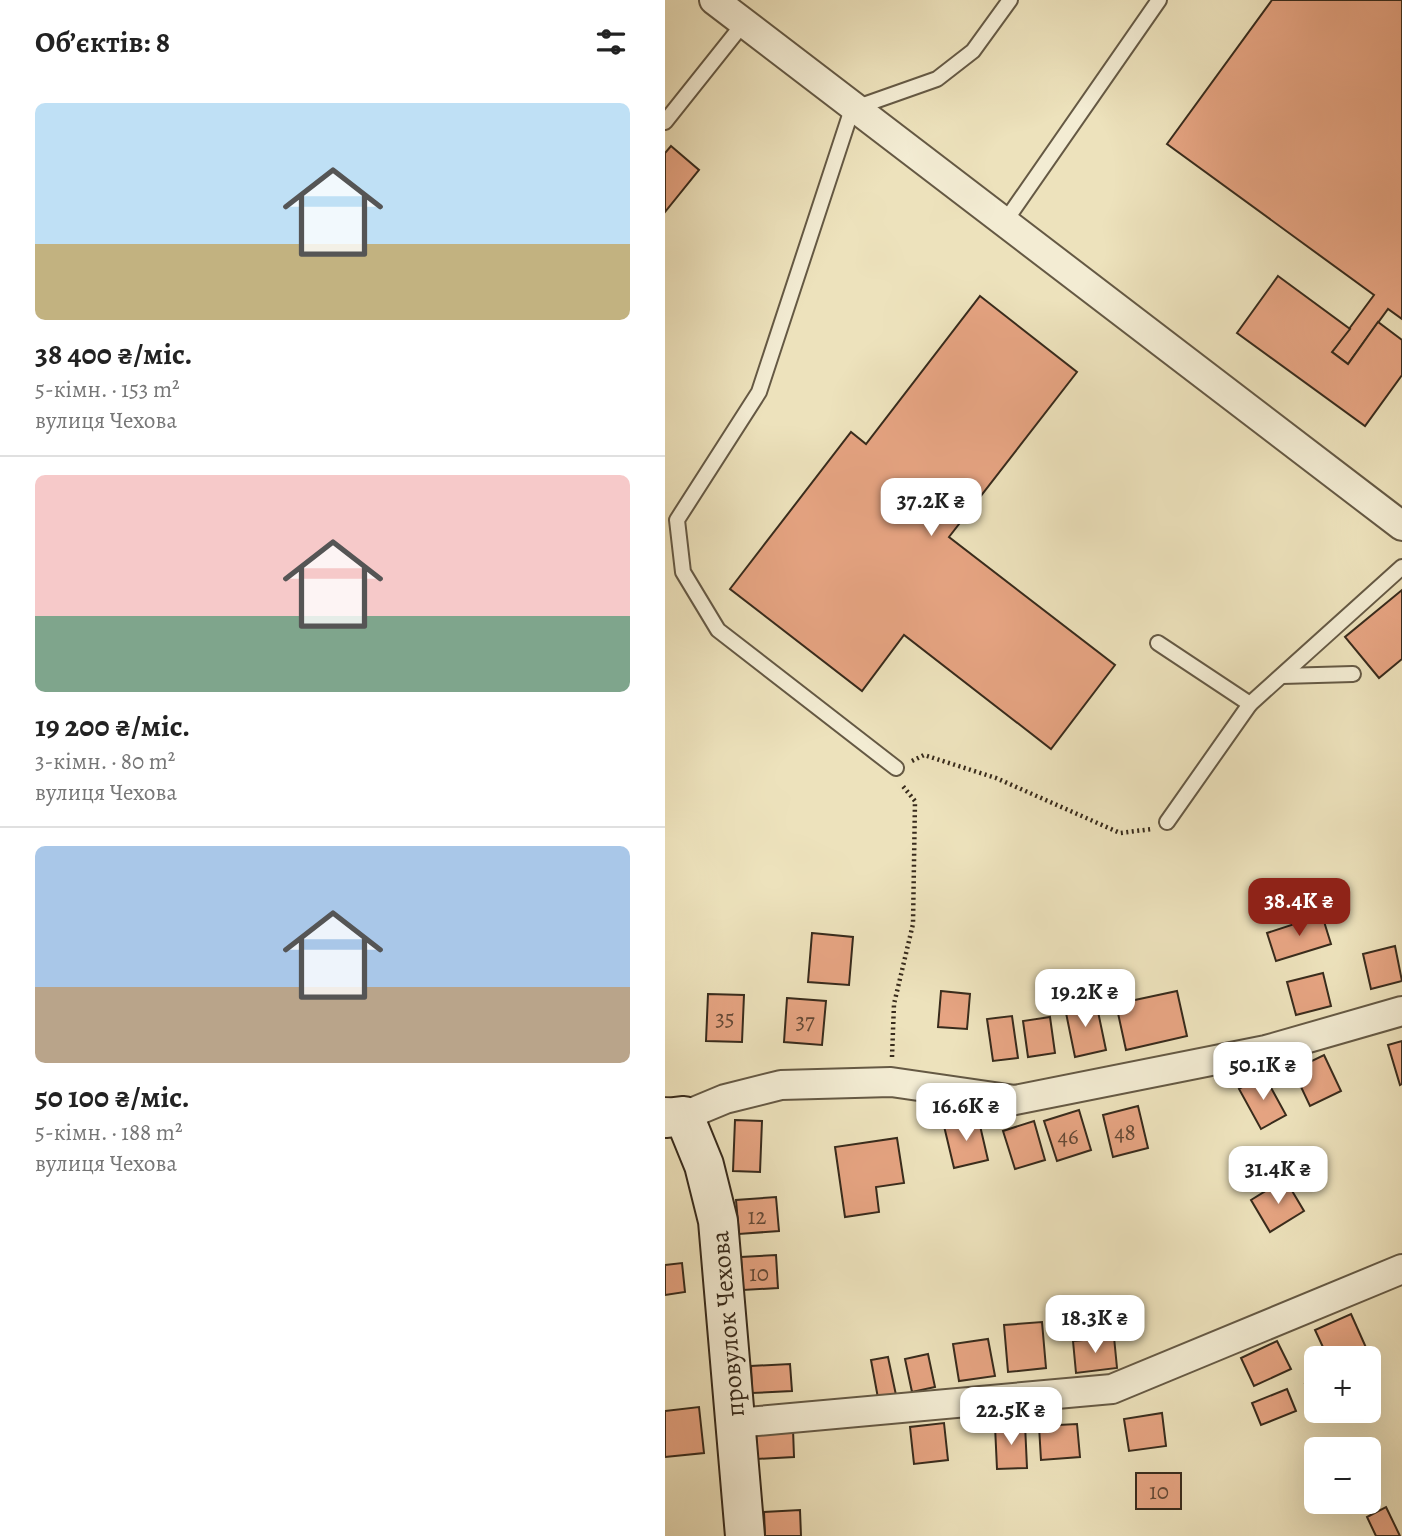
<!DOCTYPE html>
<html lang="uk">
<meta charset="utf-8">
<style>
body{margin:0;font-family:Alegreya,serif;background:#f6f6f6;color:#222;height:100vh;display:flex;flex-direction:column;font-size:26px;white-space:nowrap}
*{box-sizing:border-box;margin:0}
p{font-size:23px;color:#767676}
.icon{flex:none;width:38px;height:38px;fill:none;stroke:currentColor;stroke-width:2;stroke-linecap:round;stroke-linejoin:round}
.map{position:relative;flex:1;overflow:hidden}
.panel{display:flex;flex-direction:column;background:#fff;width:665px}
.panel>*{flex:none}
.buttons{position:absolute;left:639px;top:1346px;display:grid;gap:14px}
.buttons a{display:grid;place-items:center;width:77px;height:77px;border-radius:10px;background:#fff;box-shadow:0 7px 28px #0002;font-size:35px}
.price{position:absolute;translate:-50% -60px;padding:0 16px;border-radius:14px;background:#fff;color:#222;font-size:23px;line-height:46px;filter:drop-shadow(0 2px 4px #0008)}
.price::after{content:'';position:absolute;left:50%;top:42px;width:21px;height:16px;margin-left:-10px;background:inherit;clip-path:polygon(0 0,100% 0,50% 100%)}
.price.active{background:#8f2418;color:#fff}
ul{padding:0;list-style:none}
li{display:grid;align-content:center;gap:14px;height:371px;padding:0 35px}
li+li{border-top:2px solid #e0e0e0}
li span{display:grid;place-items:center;height:217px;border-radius:10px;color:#555}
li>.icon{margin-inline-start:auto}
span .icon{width:126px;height:126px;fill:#fffc;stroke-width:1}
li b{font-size:30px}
h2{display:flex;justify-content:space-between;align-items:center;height:84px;padding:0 35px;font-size:30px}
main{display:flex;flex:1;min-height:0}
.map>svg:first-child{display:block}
</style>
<main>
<section class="panel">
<h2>Об’єктів: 8<svg class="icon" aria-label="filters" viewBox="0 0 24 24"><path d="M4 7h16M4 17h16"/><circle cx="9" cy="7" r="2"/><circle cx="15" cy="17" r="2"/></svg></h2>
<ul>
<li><span style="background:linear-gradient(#bfe0f5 65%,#c2b280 0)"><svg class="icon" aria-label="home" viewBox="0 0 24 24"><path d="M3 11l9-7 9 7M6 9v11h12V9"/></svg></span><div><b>38 400 ₴/міс.</b><p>5-кімн. · 153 m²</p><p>вулиця Чехова</p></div></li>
<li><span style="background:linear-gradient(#f6c9c9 65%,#7fa58c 0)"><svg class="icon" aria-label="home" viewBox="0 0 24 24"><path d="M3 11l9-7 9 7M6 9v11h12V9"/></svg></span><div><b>19 200 ₴/міс.</b><p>3-кімн. · 80 m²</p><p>вулиця Чехова</p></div></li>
<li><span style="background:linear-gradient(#a9c7e8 65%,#b9a48a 0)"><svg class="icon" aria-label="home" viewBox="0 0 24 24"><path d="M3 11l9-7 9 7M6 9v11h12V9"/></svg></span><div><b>50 100 ₴/міс.</b><p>5-кімн. · 188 m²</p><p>вулиця Чехова</p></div></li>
</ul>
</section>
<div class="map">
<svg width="737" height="1536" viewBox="0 0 737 1536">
<rect width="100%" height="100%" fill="#ede2bc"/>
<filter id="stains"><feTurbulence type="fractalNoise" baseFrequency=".00286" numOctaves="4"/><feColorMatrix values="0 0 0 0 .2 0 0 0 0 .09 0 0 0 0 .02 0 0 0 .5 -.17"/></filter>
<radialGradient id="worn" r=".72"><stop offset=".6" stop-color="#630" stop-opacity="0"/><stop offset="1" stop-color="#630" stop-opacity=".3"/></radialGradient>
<g fill="#e6a482" stroke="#382b1c" stroke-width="2">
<path d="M607 0H737V319L723 309 683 364 667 352 709 295 502 144Z"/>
<path d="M6 146 34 170 0 212V153Z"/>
<path d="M613 276 685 329 667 352 683 364 713 322 737 340V375L700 426 572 333Z"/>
<path d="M315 296 412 372 284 537 450 665 386 749 239 635 197 691 65 589 186 432 201 444Z"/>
<path d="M737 590V659L714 678 680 637Z"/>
<path d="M657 915 666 944 611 961 602 933Z"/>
<path d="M147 933 188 937 184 985 143 982Z"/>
<path d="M730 946 737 981 706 989 698 954Z"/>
<path d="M658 973 666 1006 631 1015 622 982Z"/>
<path d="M276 991 305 994 302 1029 273 1027Z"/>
<path d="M512 991 522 1036 461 1050 451 1004Z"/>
<path d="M43 994 79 995 77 1042 41 1041Z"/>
<path d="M122 998 161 1001 157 1045 119 1042Z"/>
<path d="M431 1002 441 1050 410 1057 400 1008Z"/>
<path d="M347 1016 353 1058 328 1061 322 1019Z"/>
<path d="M385 1017 390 1053 363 1057 358 1021Z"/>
<path d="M737 1041V1084L735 1085 723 1045Z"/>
<path d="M659 1055 676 1091 645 1106 628 1070Z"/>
<path d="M599 1075 621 1115 596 1129 574 1089Z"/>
<path d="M473 1106 483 1148 448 1157 438 1115Z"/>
<path d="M414 1110 426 1150 392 1161 379 1121Z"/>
<path d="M313 1117 323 1160 289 1168 279 1126Z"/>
<path d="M70 1120 97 1121 95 1172 68 1171Z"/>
<path d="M369 1121 380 1160 350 1169 338 1131Z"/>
<path d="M232 1138 239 1183 211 1187 214 1212 180 1217 170 1147Z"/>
<path d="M620 1179 639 1211 605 1232 586 1200Z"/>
<path d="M111 1197 114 1231 74 1234 71 1200Z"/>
<path d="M111 1255 113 1288 78 1290 76 1257Z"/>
<path d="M17 1263 20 1292 0 1295V1265Z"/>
<path d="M686 1314 703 1352 689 1358H663L650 1330Z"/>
<path d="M377 1322 381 1368 343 1372 339 1325Z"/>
<path d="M449 1337 452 1368 411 1373 408 1341Z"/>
<path d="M323 1339 330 1376 294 1381 288 1344Z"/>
<path d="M612 1341 626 1369 589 1386 576 1358Z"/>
<path d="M263 1354 270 1387 247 1392 240 1359Z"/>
<path d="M223 1357 231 1395 213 1398 206 1360Z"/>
<path d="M125 1364 127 1391 87 1393 86 1366Z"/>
<path d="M651 1379V1410H668L653 1417 640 1384Z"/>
<path d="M622 1389 631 1411 596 1425 587 1403Z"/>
<path d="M34 1407 39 1453 0 1457V1411Z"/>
<path d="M497 1413 501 1446 464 1451 459 1419Z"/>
<path d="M279 1423 283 1460 249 1464 245 1427Z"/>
<path d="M360 1424 362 1468 332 1469 330 1426Z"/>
<path d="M412 1424 415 1457 376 1460 374 1426Z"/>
<path d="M128 1429 129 1457 92 1459 91 1431Z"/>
<rect x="471" y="1473" width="45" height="36"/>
<path d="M721 1507 735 1536H711L702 1517Z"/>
<path d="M135 1510 136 1536H100L99 1512Z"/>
</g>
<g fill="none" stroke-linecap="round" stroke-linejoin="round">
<g stroke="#655944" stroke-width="18">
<g id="lane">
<path d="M0 122 78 24"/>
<path d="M339 223 494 0"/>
<path d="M493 643 585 704 737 567"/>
<path d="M617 676 688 674"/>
<path d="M231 768 53 630 18 572 12 520 94 392 187 109 272 79 308 51 345 0"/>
<path d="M502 822 585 704"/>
</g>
</g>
<g stroke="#655944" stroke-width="32">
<g id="street">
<path d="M49 0 737 526"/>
<path d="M1 1112 19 1116 60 1099 116 1085 226 1082 350 1100 601 1050 737 1011"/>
<path d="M71 1423 447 1389 737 1269"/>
</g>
</g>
<g stroke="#382b1c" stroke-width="42">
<path id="secondary" d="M0 1118 19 1116 39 1165 53 1221 80 1536"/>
</g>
<g stroke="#382b1c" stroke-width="4.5" stroke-dasharray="2 3.5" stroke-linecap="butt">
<path d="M247 761 259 755 331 778 455 833 487 829"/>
<path d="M227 1057 229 1004 248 924 250 801 237 785"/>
</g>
<use href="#lane" stroke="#f3ecd3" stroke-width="14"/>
<use href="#street" stroke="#f3ecd3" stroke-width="28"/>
<use href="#secondary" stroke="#f3ecd3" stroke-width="38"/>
</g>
<g text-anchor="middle" stroke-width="6" stroke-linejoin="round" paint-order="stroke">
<g font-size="23" fill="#644936">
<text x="60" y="1026">35</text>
<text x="140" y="1029">37</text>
<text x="460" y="1140">48</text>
<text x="403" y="1144">46</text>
<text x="92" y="1224">12</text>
<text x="94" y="1281">10</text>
<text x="494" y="1499">10</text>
</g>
<g font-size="26" fill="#382b1c" stroke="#f3ecd3">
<text transform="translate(62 1324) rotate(-95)" y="9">провулок Чехова</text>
</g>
</g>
<rect width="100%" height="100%" filter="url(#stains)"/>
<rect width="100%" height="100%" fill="url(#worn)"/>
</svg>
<div class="buttons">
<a>+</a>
<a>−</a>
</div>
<b class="price" style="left:266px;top:538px">37.2K ₴</b>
<b class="price active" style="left:634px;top:938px">38.4K ₴</b>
<b class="price" style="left:420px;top:1029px">19.2K ₴</b>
<b class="price" style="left:598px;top:1102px">50.1K ₴</b>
<b class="price" style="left:301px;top:1143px">16.6K ₴</b>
<b class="price" style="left:613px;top:1206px">31.4K ₴</b>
<b class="price" style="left:430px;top:1355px">18.3K ₴</b>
<b class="price" style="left:346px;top:1447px">22.5K ₴</b>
</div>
</main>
